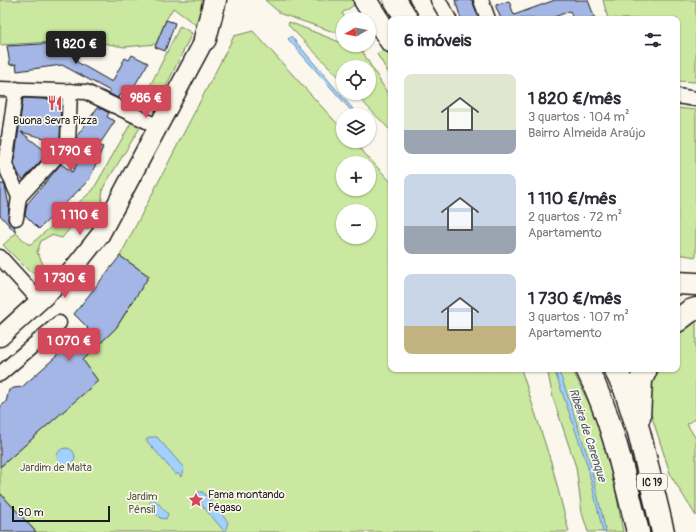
<!DOCTYPE html>
<html lang="pt">
<meta charset="utf-8">
<style>
body{margin:0;font-family:Pangolin,sans-serif;background:#f7f7f7;color:#2b2b33;height:100vh;display:flex;flex-direction:column;font-size:15px;white-space:nowrap}
*{box-sizing:border-box;margin:0}
p{font-size:13px;color:#7c7c81}
.icon{flex:none;width:22px;height:22px;fill:none;stroke:currentColor;stroke-width:2;stroke-linecap:round;stroke-linejoin:round}
.map{position:relative;flex:1;overflow:hidden}
.sheet{position:absolute;left:388px;top:16px;width:292px;height:356px;display:flex;flex-direction:column;background:#fff;border-radius:8px;box-shadow:0 1px 3px #0004}
.sheet>*{flex:none}
.needle{width:26px;rotate:261deg}
.fabs{position:absolute;left:336px;top:12px;display:grid;gap:8px}
.fabs a{display:grid;place-items:center;width:40px;height:40px;border-radius:50%;background:#fff;box-shadow:0 1px 3px #0004;font-size:20px}
.scale{position:absolute;left:12px;bottom:10px;width:98px;box-sizing:border-box;padding-left:4px;border:2px solid #1c1c1c;border-top:0;font-size:11px;line-height:14px;white-space:nowrap;color:#1c1c1c;-webkit-text-stroke:3px #fbf7ec;paint-order:stroke}
.price{position:absolute;translate:-50% -34px;padding:0 9px;border-radius:4px;background:#d1495b;color:#fff;font-size:13px;line-height:26px;filter:drop-shadow(0 1px 2px #0008)}
.price::after{content:'';position:absolute;left:50%;top:24px;width:12px;height:9px;margin-left:-6px;background:inherit;clip-path:polygon(0 0,100% 0,50% 100%)}
.price.on{background:#222;color:#fff}
ul{padding:0;list-style:none}
li{display:flex;align-items:center;gap:12px;height:100px;padding:0 16px}
li span{display:grid;place-items:center;flex:none;width:112px;height:80px;border-radius:8px;color:#555}
li>.icon{margin-inline-start:auto}
span .icon{width:48px;height:48px;fill:#fffc;stroke-width:1}
li b{font-size:17px}
h2{display:flex;justify-content:space-between;align-items:center;height:48px;padding:0 16px;font-size:17px}
.map>svg:first-child{display:block}
</style>
<div class="map">
<svg width="696" height="532" viewBox="0 0 696 532">
<rect width="100%" height="100%" fill="#fbf7ec"/>
<filter id="ink" filterUnits="userSpaceOnUse"><feTurbulence type="fractalNoise" baseFrequency=".025" numOctaves="2"/><feDisplacementMap in="SourceGraphic" scale="8" xChannelSelector="R" yChannelSelector="G"/><feConvolveMatrix kernelMatrix="1 2 1 2 8 2 1 2 1" color-interpolation-filters="sRGB"/></filter>
<g filter="url(#ink)">
<g fill="#cae89f" stroke="#73825e" fill-rule="evenodd">
<path d="M0 0H205L196 25 173 8 166 20 156 44 124 47 87 40 0 45Z"/>
<path d="M265 0H354L356 4 342 13 346 19H343V35L281 14Z"/>
<path d="M603 0H696V82L677 81V19H608Z"/>
<path d="M289 22 362 51 391 99V131L354 93H369V67H343V81L288 25Z"/>
<path d="M180 26 192 33 155 109 139 102 152 82Z"/>
<path d="M253 31 343 130V141H353L391 182V369H521L551 462 569 532H36L0 493V467L62 412 83 360 116 328 149 276 120 256 234 36ZM343 163H369V189H343ZM343 211H369V237H343Z"/>
<path d="M385 49 391 58V77L377 54Z"/>
<path d="M677 108 696 110V257L677 254Z"/>
<path d="M132 121 141 126 103 188 101 206 89 228 84 229 68 212 93 190Z"/>
<path d="M66 214 72 221V226L62 238 51 235 41 241 37 252 43 264 35 273 29 271 3 245 16 233 28 244H31Z"/>
<path d="M696 315V418L687 424 696 439V516L671 476 649 408V384L654 369H677V332Z"/>
<path d="M547 369H572L596 417 612 469 623 532H588L582 513 576 467 553 398Z"/>
</g>
<g fill="#a2d1fd" stroke="#6c89a3">
<path d="M291 36 358 115H355L288 39Z"/>
<path d="M554 369H557L562 379 590 463 606 532H603L587 464Z"/>
<path d="M150 437H157L184 468 181 477 178 473 176 475 146 440Z"/>
<circle cx="66" cy="457" r="9"/>
<path d="M197 492H203L228 522 225 532 200 503 201 502 195 493Z"/>
<path d="M154 499 168 514 166 519 160 518 152 510 150 502Z"/>
</g>
<g fill="#a4b6e5" stroke="#1c1c1c">
<path d="M455 0H472L479 19H461Z"/>
<path d="M555 0H588L595 19H573L570 11 549 19H501L496 7V5L509 1 514 15Z"/>
<path d="M166 20 175 23 165 51 155 47Z"/>
<path d="M75 42 77 62 112 82 125 58 129 60 132 55 148 63 129 95H119L118 98 108 93 110 91 62 65 17 71 16 64 10 65 7 46Z"/>
<path d="M23 98 61 100 60 141 58 142 21 132 48 153 23 180 19 175 14 164Z"/>
<path d="M98 107 109 113 107 117 115 121 99 145 103 147 89 180 39 229 25 215 27 204 61 164 72 172 85 150 75 147 77 136Z"/>
<path d="M0 184H4L5 186 9 205 8 221 14 226 16 233 0 215Z"/>
<path d="M120 256 149 276 116 328 83 360 98 381 0 467V407L6 402 9 390 14 388 22 387 88 328 74 314Z"/>
<path d="M0 493 36 532H0Z"/>
</g>
<g fill="none" stroke-linecap="round" stroke-linejoin="round">
<g stroke="#1c1c1c" stroke-width="17">
<g id="minor">
<path d="M438 0 449 19"/>
<path d="M481 0 488 19"/>
<path d="M0 89 86 92 159 127"/>
<path d="M16 89 5 165 19 197 68 144 70 91"/>
<path d="M677 96 696 99"/>
<path d="M16 218 19 197"/>
<path d="M0 257 40 301"/>
<path d="M0 374 59 323"/>
</g>
</g>
<g stroke="#1c1c1c" stroke-width="21">
<path id="tertiary" d="M0 337 69 274 100 235 205 39"/>
</g>
<g stroke="#1c1c1c" stroke-width="25">
<g id="trunk">
<path d="M365 0 391 41"/>
<path d="M395 0 407 19"/>
<path d="M205 39 215 0"/>
<path d="M677 283 696 284"/>
<path d="M677 321 690 311 696 309"/>
<path d="M587 369C613 421 624 476 638 532"/>
<path d="M615 369 625 389 639 432 663 532"/>
<path d="M639 417 641 380 646 369"/>
</g>
</g>
<use href="#minor" stroke="#fbf7ec" stroke-width="14"/>
<use href="#tertiary" stroke="#fbf7ec" stroke-width="18"/>
<use href="#trunk" stroke="#fbf7ec" stroke-width="22"/>
</g>
</g>
<defs>
<g id="restaurant-bare" transform="scale(1.2)"><path d="M-5-6h1v4h1v-4h1v4h1v-4h1v5L-1.5 .5V6h-2V.5L-5-1ZM5-6V6H3V1.5H1.5Q1.5-4 5-6Z" fill="#d1495b" stroke="#fbf7ec" stroke-width="2.5" paint-order="stroke"/></g>
<g id="sight-bare" transform="scale(1.2)"><path d="M0-6L1.8-2.2L6-1.7L2.9 1.2L3.7 5.4L0 3.3L-3.7 5.4L-2.9 1.2L-6-1.7L-1.8-2.2Z" fill="#d1495b" stroke="#fbf7ec" stroke-width="2.5" paint-order="stroke"/></g>
</defs>
<g fill-rule="evenodd">
<use href="#restaurant-bare" x="55" y="103"/>
<use href="#sight-bare" x="196" y="500"/>
</g>
<g text-anchor="middle" stroke-width="3.5" stroke-linejoin="round" paint-order="stroke">
<rect fill="#fbf7ec" stroke="#5f5e5a" stroke-width="1" x="637" y="474" width="30" height="16" rx="3"/>
<g font-size="10" font-weight="bold" fill="#1c1c1c">
<text x="652" y="486">IC 19</text>
</g>
<g font-size="11" fill="#1c1c1c" stroke="#fbf7ec">
<text x="55" y="124">Buona Sevra Pizza</text>
<text x="208" y="498" text-anchor="start">Fama montando<tspan x="208" dy="13">Pégaso</tspan></text>
</g>
<g font-size="11" fill="#505943" stroke="#fbf7ec">
<text x="56" y="471">Jardim de Malta</text>
<text x="142" y="500">Jardim<tspan x="142" dy="13">Pênsil</tspan></text>
</g>
<g font-size="12" font-style="italic" fill="#4b5b6b" stroke="#fbf7ec">
<text transform="translate(588 435) rotate(72)" y="4">Ribeira de Carenque</text>
</g>
</g>
</svg>
<div class="fabs">
<a><svg class="needle" viewBox="-14 -14 28 28"><path d="M0-13l5 13h-10z" fill="#e53935"/><path d="M0 13l5-13h-10z" fill="#7c7c81"/></svg></a>
<a><svg class="icon" aria-label="locate" viewBox="0 0 24 24"><circle cx="12" cy="12" r="6"/><path d="M12 2v4M12 18v4M2 12h4M18 12h4"/></svg></a>
<a><svg class="icon" aria-label="layers" viewBox="0 0 24 24"><path d="M12 4l9 5-9 5-9-5zM3 14l9 5 9-5"/></svg></a>
<a>+</a>
<a>−</a>
</div>
<div class="scale">50 m</div>
<b class="price on" style="left:76px;top:65px">1 820 €</b>
<b class="price" style="left:146px;top:119px">986 €</b>
<b class="price" style="left:71px;top:172px">1 790 €</b>
<b class="price" style="left:80px;top:236px">1 110 €</b>
<b class="price" style="left:65px;top:299px">1 730 €</b>
<b class="price" style="left:69px;top:362px">1 070 €</b>
<section class="sheet">
<h2>6 imóveis<svg class="icon" aria-label="filters" viewBox="0 0 24 24"><path d="M4 7h16M4 17h16"/><circle cx="9" cy="7" r="2"/><circle cx="15" cy="17" r="2"/></svg></h2>
<ul>
<li><span style="background:linear-gradient(#dfe7d0 70%,#9aa5b1 0)"><svg class="icon" aria-label="home" viewBox="0 0 24 24"><path d="M3 11l9-7 9 7M6 9v11h12V9"/></svg></span><div><b>1 820 €/mês</b><p>3 quartos · 104 m²</p><p>Bairro Almeida Araújo</p></div></li>
<li><span style="background:linear-gradient(#c9d6e8 65%,#9aa5b1 0)"><svg class="icon" aria-label="home" viewBox="0 0 24 24"><path d="M3 11l9-7 9 7M6 9v11h12V9"/></svg></span><div><b>1 110 €/mês</b><p>2 quartos · 72 m²</p><p>Apartamento</p></div></li>
<li><span style="background:linear-gradient(#c9d6e8 65%,#c2b280 0)"><svg class="icon" aria-label="home" viewBox="0 0 24 24"><path d="M3 11l9-7 9 7M6 9v11h12V9"/></svg></span><div><b>1 730 €/mês</b><p>3 quartos · 107 m²</p><p>Apartamento</p></div></li>
</ul>
</section>
</div>
